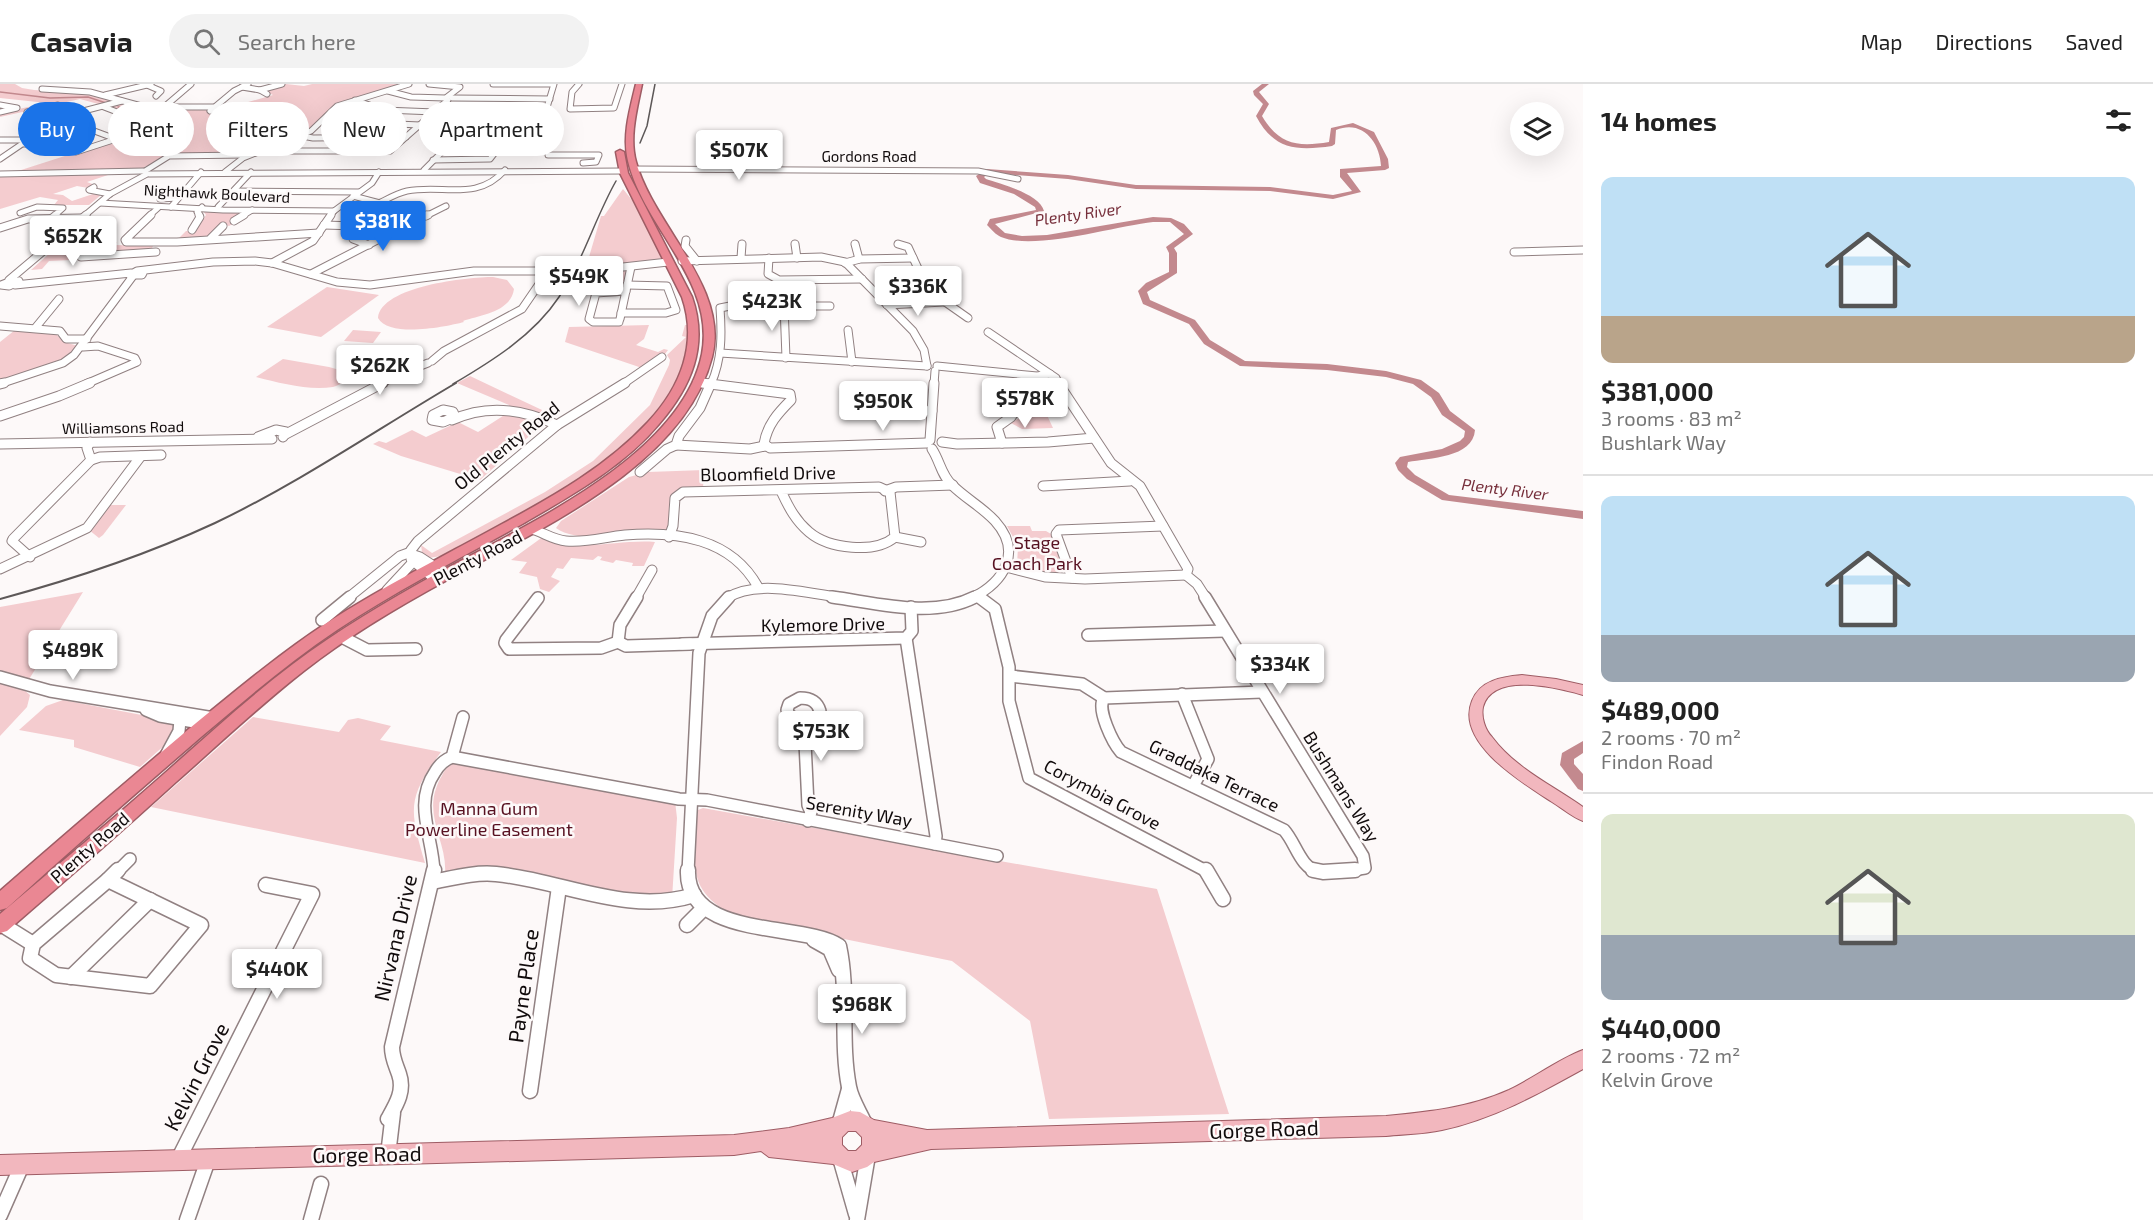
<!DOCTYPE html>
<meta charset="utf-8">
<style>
body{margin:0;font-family:"Exo 2",sans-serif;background:#f2f2f2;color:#222;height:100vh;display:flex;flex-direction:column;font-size:22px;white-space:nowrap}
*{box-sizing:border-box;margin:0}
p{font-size:20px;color:#767676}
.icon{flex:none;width:33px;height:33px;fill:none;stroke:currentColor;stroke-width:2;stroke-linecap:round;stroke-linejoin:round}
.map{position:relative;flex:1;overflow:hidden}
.sheet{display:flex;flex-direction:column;background:#fff;width:570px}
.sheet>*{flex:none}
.hud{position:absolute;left:18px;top:18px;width:570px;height:54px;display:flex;gap:12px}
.fabs{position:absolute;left:1510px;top:18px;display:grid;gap:12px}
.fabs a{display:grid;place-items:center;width:54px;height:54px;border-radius:50%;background:#fff;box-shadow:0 6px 24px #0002;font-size:30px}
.price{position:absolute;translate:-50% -51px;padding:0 14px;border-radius:6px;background:#fff;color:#222;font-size:20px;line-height:39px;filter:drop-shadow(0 2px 3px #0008)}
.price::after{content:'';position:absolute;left:50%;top:36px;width:18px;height:14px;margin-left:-9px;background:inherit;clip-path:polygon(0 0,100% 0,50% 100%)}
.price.current{background:#1a73e8;color:#fff}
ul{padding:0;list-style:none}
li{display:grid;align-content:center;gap:12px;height:318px;padding:0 18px}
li+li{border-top:2px solid #e0e0e0}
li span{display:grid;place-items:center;height:186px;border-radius:12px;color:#555}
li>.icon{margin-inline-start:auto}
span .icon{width:108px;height:108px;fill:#fffc;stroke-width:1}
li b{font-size:26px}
h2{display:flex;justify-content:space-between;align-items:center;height:72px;padding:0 18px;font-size:26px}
.tag{padding:0 21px;border-radius:27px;background:#fff;box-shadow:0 6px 24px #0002;font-size:21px;line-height:54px}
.tag.current{background:#1a73e8;color:#fff}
header{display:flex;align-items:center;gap:36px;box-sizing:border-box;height:84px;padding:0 30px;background:#fff;border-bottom:2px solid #e0e0e0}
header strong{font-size:28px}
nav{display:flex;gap:33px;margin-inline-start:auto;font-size:21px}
.search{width:420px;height:54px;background:#f2f2f2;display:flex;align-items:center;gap:15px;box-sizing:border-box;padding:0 21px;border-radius:33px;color:#767676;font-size:22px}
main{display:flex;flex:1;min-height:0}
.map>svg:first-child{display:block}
</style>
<header>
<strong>Casavia</strong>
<div class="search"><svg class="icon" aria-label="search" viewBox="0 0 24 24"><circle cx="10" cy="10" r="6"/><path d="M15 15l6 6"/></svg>Search here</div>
<nav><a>Map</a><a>Directions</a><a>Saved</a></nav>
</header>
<main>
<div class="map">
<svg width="1583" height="1136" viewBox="0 0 1583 1136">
<rect width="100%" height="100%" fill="#fdf9f9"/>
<g fill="#f4cccf">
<path d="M0 0H15L22 4 34 6 83 9 114 18 102 21 80 15 0 33V29L47 19 0 14Z"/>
<path d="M286 0 304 2 312 0H406L336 22 310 46 248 70H166L164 72 169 73 159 82H146L143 85 18 87 121 54 111 50 136 43 154 45 160 43 107 23 121 19 144 24 208 25 217 27 273 11 262 6Z"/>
<path d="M114 89 87 98 95 101 88 104 77 102 53 110 63 111 72 117 93 110 101 111 89 121H54L58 116 40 113 0 125V91Z"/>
<path d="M623 105 632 116 662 174 627 185 626 197H582L601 132H604Z"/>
<path d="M203 127 242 128 231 136 236 138 229 142 222 140 207 152 177 156 186 147H195L206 131Z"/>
<path d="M62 158H117L115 161 153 162 151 166 74 170 70 176 49 177 42 185 31 186Z"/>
<path d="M493 193 507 196 514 205C511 228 481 231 463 237L464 238C445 243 389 254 378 234 381 202 468 193 493 193Z"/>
<path d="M327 203 379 211 321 253 267 243Z"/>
<path d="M649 241 644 255 636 261 658 268 664 265 668 266 665 270 655 272V277L645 285 565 258 569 243Z"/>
<path d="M685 241H689C692 353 524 427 441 472L429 474 422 468 421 461 432 469 545 408 593 377 650 321 669 281 670 276 667 271 686 253 682 252Z"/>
<path d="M15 246 56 250 64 258 78 262 64 276 0 298V258Z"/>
<path d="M353 246 381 248 373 259 344 257Z"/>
<path d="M283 275 329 283 354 290C348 295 341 301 333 303 309 307 280 299 256 293Z"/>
<path d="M470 292 542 326 540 331 508 326 509 321 457 299Z"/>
<path d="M1034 325 1046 329 1053 344 1022 345 1011 339Z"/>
<path d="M506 330 545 338 480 396 401 372 373 360 379 357 386 359 412 346 426 353 458 338 478 348Z"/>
<path d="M704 386 703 405 677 407 673 411 670 441 666 448C636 450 579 461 556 444L561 437 629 393 648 388Z"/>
<path d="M109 421H126L103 451 99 454 89 446Z"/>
<path d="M1007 442H1030L1032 447H1046L1051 450 1064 486 1057 492 1017 481 1018 462Z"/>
<path d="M544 452C579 470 617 455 655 458L644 482H632L633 479 616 476 613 479 600 476 602 473 598 472 593 476 571 474 563 485 557 484 551 493 560 497 549 508 540 505 537 493 519 489 527 478 511 476Z"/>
<path d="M83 508 23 605 30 611 27 623 0 652V523Z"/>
<path d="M63 616 168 636 175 639 176 644 166 660 140 683 74 663V656L19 646 46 622Z"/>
<path d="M253 633 339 648 348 636 358 634 391 642 380 656 441 668C407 714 409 725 425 779L151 723Z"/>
<path d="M454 678 675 717 677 734 672 815 445 791C448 756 421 732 440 695 444 688 446 682 454 678Z"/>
<path d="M703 724 1157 805 1229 1030 1049 1035 1030 937 952 877 736 833C685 806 695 783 697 732L698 726Z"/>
</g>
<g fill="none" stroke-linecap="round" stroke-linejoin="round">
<g stroke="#c3898e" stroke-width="1.5">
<path d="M0 8 50 14 88 13 106 19"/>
<path d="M118 23 154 30"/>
</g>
<g fill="#c3898e" fill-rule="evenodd">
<path d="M1262 0H1269L1259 8 1269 20 1262 32C1279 61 1298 63 1329 58L1331 44 1353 39 1374 48 1388 75 1389 84 1385 86 1347 89 1361 108 1333 115 1270 107 1136 105 1068 95 989 89 984 93 986 95C1001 100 1040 110 1044 127L995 140 1005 149 1022 152 1047 151 1153 133 1171 134 1184 140 1193 150 1174 164 1177 169V189L1147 208 1150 216 1195 236 1210 256 1245 277 1327 280 1386 287 1421 296 1439 309 1450 327 1475 346C1473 374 1429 374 1408 378L1407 383 1415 391 1449 411 1583 427V435L1442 416 1407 395 1398 386 1395 379 1400 373 1442 365 1460 357 1464 353 1465 347 1442 331 1431 313 1413 300 1386 293 1327 286 1240 282 1204 260 1189 240 1143 220 1138 207 1146 199 1169 188V169L1166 163 1184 150 1170 138H1153C1116 142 1034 167 1001 153 996 151 991 145 987 141L990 135 1036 126 1035 123 1014 110 980 99 976 92 987 85 1068 91 1136 101 1270 103 1333 111 1352 107 1340 93V85L1381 82C1380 58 1362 35 1336 46L1335 60 1332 62C1297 67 1274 66 1256 32L1263 20 1254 11 1253 7Z"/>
<path d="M1583 657V669L1574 675V680L1583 690V707L1578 705 1560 681 1562 669Z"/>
</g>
<g stroke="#918182" stroke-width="7">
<g id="minor-far4">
<path d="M429 0 460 3 447 13"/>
<path d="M493 0H553"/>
<path d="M579 0 572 8 570 25 614 24 622 0"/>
<path d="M147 1 161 7 156 12"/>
<path d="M242 3 260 6 267 10"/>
<path d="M42 5 90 8 145 23H213"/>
<path d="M260 6 282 0"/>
<path d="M388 7 411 13 445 14"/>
<path d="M105 11 151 0"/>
<path d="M452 14 550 15"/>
<path d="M355 16 384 26 435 28"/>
<path d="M0 21 17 24 0 28"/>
<path d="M104 23 151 41"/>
<path d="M163 24 191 0"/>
<path d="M210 27 234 7 248 0"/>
<path d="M41 38 122 17"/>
<path d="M351 38 420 41"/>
<path d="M302 52 313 54 406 53"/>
<path d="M0 56H29"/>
<path d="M24 60H55L76 68 116 55 89 45H44"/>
<path d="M443 66 522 65 539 51 533 48 457 49"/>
<path d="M264 67H390L448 16"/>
<path d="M548 71H599L596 78 583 79"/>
<path d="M0 75 44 45V40L27 28 58 21 82 28"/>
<path d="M433 76 490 75 497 66"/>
<path d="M634 85 978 87 1018 95"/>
<path d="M424 86 450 60 470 33 545 30 554 0"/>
<path d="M145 87 169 72 245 71"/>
<path d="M225 88 243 74 311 47 337 22 409 0"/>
<path d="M0 90 143 87"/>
<path d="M149 90 624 87"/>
<path d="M94 103 89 106 110 110"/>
<path d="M234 107 359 108"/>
<path d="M353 112 426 131"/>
<path d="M160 115 178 114"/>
<path d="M381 118C389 114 398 109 407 107 443 100 477 118 505 86"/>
<path d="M100 119 223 126 334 127"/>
<path d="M171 123 201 88"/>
<path d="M218 123 251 88"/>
<path d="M20 129 37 123 63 124 54 132"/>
<path d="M84 132 110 110 147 90"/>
<path d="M149 132 158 124"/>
<path d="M200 132 197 128 202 123"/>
<path d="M242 132 252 126"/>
<path d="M330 132 334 127 372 99 379 88"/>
<path d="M424 132 426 131"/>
<path d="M426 132 446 122"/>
</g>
</g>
<g stroke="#918182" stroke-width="9">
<g id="minor-far3">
<path d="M151 131 125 156 126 158H177L319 149"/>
<path d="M426 132 428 131"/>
<path d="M51 135 56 131"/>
<path d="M234 137 244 131"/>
<path d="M324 141 356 142 390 150"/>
<path d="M0 144 28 135 81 134"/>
<path d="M192 146 200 133 199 131"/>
<path d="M211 154 223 142"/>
<path d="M353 155 369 161"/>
<path d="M686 156 685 162 697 177"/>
<path d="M795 160 797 174"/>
<path d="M855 160 859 175"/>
<path d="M898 160 908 163 928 206 968 234"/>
<path d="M1514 168 1583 166"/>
<path d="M81 173 156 168"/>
<path d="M741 174 742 160"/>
<path d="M769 174 768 190 779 196 862 195"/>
<path d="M682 177 821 173 845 178 913 247 924 266 927 282"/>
<path d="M272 179 313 157 331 131"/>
<path d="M845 179 860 175 913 174"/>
<path d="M623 183 668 178"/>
<path d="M144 187 142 191H130L137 187 213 178 255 177 272 179 337 198 370 201 474 187H536L546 190 522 225 444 267 432 277"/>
<path d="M311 190 426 131"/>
<path d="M9 196 86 131"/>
<path d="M14 196 1 201 9 202 19 197"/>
<path d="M15 201 131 189"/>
<path d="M784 221 786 274"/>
<path d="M887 221 944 218"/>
<path d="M621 229H666L676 226 667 202 627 201"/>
<path d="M620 235 631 183"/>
<path d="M619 238H593L589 235 596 209 626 207"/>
<path d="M0 242 60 247 66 255H87"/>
<path d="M36 243 59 215"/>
<path d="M848 246 852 278"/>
<path d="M988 248 1056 294 1059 300"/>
<path d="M83 263 98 262 135 274 137 278 86 300"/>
<path d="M720 269 927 282"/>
<path d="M937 282 1037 292 1050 290"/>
<path d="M395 292 428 279"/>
<path d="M697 298 713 300"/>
<path d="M0 300 63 279 74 271 133 192"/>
<path d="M380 300 399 290"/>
<path d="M623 300 662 273"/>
<path d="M711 300C722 275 722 251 720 224L730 222H830"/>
<path d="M934 300 935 287"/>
</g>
</g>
<g stroke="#918182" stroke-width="11">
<g id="minor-far2">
<path d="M702 299 790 310 791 316C778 329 767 341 764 360L770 364 927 359"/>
<path d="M1058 299 1111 379 1140 402 1188 485 1186 491 1197 500 1206 514"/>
<path d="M0 300 4 299"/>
<path d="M865 323 932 327"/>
<path d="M443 326 453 328 455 333 443 338 432 336 433 331Z"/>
<path d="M0 332 59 312 90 299"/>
<path d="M452 336C487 320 523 325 557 341"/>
<path d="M286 350 383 299"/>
<path d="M258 353 276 346 286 348 283 353"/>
<path d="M930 356 934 299"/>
<path d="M942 358 957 360 1048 358 1094 354"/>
<path d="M1002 359 997 343 1011 333 1015 327"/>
<path d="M0 360 272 355"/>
<path d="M676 361 750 365 765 362"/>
<path d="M932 365C940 377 941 391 952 401 965 414 982 423 995 437 1023 468 1004 498 972 514"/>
<path d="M91 376 100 373 161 371"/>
<path d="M640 388 667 365 676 361 679 352 700 324 711 299"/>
<path d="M1043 402 1130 397"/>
<path d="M885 407 896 403 953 401"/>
<path d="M531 445C543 448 553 456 566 457 586 459 605 453 625 451 677 447 731 454 758 503"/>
<path d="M669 453 673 442 675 414 683 408 879 403 890 408 895 453C875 470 829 465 809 448 796 437 789 424 782 409"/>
<path d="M895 453 921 458"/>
<path d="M411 470 420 473 446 490"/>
<path d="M30 473 12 457 13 455 91 376 87 364 90 358"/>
<path d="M1006 483 1045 493 1085 495 1186 491"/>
<path d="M0 485 87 444 141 372"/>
<path d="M1072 494 1056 450 1059 446 1163 442"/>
<path d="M436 496 411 475V466L418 457 557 341 625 299"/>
<path d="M387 506 413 478"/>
<path d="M977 511 981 514"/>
<path d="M348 514 400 472 411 468"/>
<path d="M636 514 652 486"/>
<path d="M727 514C756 495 808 509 842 514"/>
</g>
</g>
<g stroke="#918182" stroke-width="14">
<g id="minor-far1">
<path d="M832 513C877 519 932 535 975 513"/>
<path d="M979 513 995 525 1009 583V617L1029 694 1208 788"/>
<path d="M1205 513 1363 772 1365 784 1339 788"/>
<path d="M538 514 506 556 505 559 509 565 601 564 618 558"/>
<path d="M322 536 350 513"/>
<path d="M1088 551 1225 547"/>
<path d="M342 553 367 566 416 565"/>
<path d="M906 554 936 752 935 760"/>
<path d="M618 558 626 562 690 560"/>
<path d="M618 558 620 541 637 513"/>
<path d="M682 560 906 554 912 547 911 523"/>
<path d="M1010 592 1082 600 1104 614 1262 608"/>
<path d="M0 593 50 607 214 634"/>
<path d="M1182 610 1208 675 1193 702"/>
<path d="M800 614C810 614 817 617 820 627L816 634 801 638 789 631 787 626 789 620Z"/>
<path d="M1104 614C1096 625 1113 659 1121 668L1284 746C1296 759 1300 784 1319 788"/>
<path d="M146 626 160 632 206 640"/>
<path d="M804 638 808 721 811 728 808 737"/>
<path d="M166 671 179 647 180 636"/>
<path d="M452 673 679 715 707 716 997 772"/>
<path d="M117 788 130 775"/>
<path d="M434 788C433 753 413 720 435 688 439 681 444 676 452 673L463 633"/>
<path d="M688 788 699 569 712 532 729 513"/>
</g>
</g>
<g stroke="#918182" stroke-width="17">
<g id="minor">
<path d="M688 786C685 856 804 838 839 862 849 908 840 957 849 1003 851 1015 859 1027 864 1038"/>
<path d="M1206 786 1223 815"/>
<path d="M1313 786 1323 788 1355 786"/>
<path d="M108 796 118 786"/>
<path d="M108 796 201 841 150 902 56 891 30 874 33 860Z"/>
<path d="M432 798C453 794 474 788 496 790 561 796 628 832 694 811"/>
<path d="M1 840 33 860"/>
<path d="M687 841 704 824"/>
<path d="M814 856 830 865 839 886"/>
<path d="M71 893 150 816"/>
<path d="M530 1007 559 803"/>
<path d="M388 1035C396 1021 405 1007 399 990 396 981 392 974 392 963L434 786"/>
<path d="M839 1041 849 1005"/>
<path d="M388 1071 393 1029"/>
<path d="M840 1074 856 1130"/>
<path d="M178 1076 312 810 266 801"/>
<path d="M0 1131 22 1081"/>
<path d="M187 1136 208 1076"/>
<path d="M311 1136 321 1100"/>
<path d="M857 1136 868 1071"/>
</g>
</g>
<g stroke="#9e5c64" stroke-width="2">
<g id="major">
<path d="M1522 591 1556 595 1583 601V611C1558 604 1493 587 1483 623 1481 633 1485 646 1492 653 1515 684 1552 701 1583 723V737C1572 733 1562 724 1552 718 1523 699 1455 659 1472 617 1480 596 1502 593 1522 591Z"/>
<path d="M1583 966V985C1538 1010 1493 1035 1442 1046 1424 1050 1404 1050 1386 1052L931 1065 874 1078 867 1083 852 1088 833 1080 769 1073 761 1067 734 1071 0 1091V1071L734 1051 789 1044 832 1034 850 1027 860 1028 874 1036 927 1046 1386 1032C1428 1028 1469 1024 1509 1006 1534 994 1557 976 1583 966ZM848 1047H856L862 1053V1061L856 1067H848L842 1061V1053Z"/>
</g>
</g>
<g stroke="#9e5c64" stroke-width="3">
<g id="highway">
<path d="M636 0H642C637 25 629 53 636 78 653 141 730 204 712 273 684 382 539 445 449 495 399 522 350 551 305 586 260 621 219 660 176 698 121 748 64 798 7 847L0 849V830C55 783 111 737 165 689 207 652 248 614 293 580 338 546 387 517 436 490 519 444 681 374 702 270 716 197 644 144 628 77 622 52 630 25 636 0Z"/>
<path d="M620 66 624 68 628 89 692 213C709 262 691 303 659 340 623 383 572 411 524 439 461 474 397 506 337 546 289 578 245 616 201 653 136 709 71 766 7 824L0 826V807C63 752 126 698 190 644 234 608 278 571 325 540 382 503 442 473 502 440 554 412 607 382 648 338 681 303 698 259 682 213L620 89 616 68Z"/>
</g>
</g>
<use href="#minor-far4" stroke="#fff" stroke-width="5"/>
<use href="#minor-far3" stroke="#fff" stroke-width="7"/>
<use href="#minor-far2" stroke="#fff" stroke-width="9"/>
<use href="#minor-far1" stroke="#fff" stroke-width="11"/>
<use href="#minor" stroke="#fff" stroke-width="14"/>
<use href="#major" fill="#f2b7be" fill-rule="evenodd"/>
<use href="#highway" fill="#ea8793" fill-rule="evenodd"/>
<g stroke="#5d5858" stroke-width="1.5">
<path d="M640 59 647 42 655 0"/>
<path d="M453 300C492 277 534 251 559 213 583 177 595 134 616 97"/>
</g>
<path stroke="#5d5858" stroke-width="2" d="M0 515C74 495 146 471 215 439 299 399 376 346 456 299"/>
</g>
<g text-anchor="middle" stroke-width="5" stroke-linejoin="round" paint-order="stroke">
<g font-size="15" fill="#110b0c" stroke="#fdf9f9">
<text x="869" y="78">Gordons Road</text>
<text transform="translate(217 110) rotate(3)" y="5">Nighthawk Boulevard</text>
<text transform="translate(123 344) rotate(-1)" y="5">Williamsons Road</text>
</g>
<g font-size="16" font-style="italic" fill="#762e3a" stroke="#fdf9f9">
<text transform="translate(1078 130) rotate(-8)" y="6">Plenty River</text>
<text transform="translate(1505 405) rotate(7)" y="6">Plenty River</text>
</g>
<g font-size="18" fill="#110b0c" stroke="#fdf9f9">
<text transform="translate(507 362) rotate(-39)" y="6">Old Plenty Road</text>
<text transform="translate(768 390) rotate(-1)" y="6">Bloomfield Drive</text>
<text transform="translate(478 474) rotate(-28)" y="6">Plenty Road</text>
<text transform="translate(823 541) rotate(-1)" y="6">Kylemore Drive</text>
<text transform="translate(1214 692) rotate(26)" y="6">Graddaka Terrace</text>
<text transform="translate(1341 703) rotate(58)" y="6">Bushmans Way</text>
<text transform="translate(1102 711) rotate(28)" y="6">Corymbia Grove</text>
<text transform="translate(859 728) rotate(10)" y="6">Serenity Way</text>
<text transform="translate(90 764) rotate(-41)" y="6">Plenty Road</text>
</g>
<g font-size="18" fill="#571121" stroke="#fdf9f9">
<text x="1037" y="465">Stage<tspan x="1037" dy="21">Coach Park</tspan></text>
<text x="489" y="731">Manna Gum<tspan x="489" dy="21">Powerline Easement</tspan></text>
</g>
<g font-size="21" fill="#110b0c" stroke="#fdf9f9">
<text transform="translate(396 854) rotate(-77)" y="7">Nirvana Drive</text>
<text transform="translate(524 902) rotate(-82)" y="7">Payne Place</text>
<text transform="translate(197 993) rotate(-63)" y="7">Kelvin Grove</text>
<text transform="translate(1264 1046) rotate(-2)" y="7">Gorge Road</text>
<text transform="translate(367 1071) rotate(-1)" y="7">Gorge Road</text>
</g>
</g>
</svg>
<div class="fabs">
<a><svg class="icon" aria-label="layers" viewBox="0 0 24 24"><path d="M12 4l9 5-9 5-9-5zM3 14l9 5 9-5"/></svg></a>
</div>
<b class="price" style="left:739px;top:97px">$507K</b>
<b class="price current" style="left:383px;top:168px">$381K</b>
<b class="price" style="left:73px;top:183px">$652K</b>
<b class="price" style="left:579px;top:223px">$549K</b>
<b class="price" style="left:918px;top:233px">$336K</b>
<b class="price" style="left:772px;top:248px">$423K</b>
<b class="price" style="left:380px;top:312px">$262K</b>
<b class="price" style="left:1025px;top:345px">$578K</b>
<b class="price" style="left:883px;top:348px">$950K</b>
<b class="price" style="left:73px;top:597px">$489K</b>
<b class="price" style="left:1280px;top:611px">$334K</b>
<b class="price" style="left:821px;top:678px">$753K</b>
<b class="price" style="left:277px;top:916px">$440K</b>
<b class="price" style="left:862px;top:951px">$968K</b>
<div class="hud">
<a class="tag current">Buy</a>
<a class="tag">Rent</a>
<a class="tag">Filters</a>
<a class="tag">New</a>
<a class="tag">Apartment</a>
</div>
</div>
<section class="sheet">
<h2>14 homes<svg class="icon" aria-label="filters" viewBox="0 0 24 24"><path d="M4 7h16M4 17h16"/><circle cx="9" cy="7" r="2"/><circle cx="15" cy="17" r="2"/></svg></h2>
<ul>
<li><span style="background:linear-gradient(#bfe0f5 75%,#b9a48a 0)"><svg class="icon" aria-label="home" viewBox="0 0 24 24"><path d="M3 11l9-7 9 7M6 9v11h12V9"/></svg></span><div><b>$381,000</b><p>3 rooms · 83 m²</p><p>Bushlark Way</p></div></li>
<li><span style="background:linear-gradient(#bfe0f5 75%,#9aa5b1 0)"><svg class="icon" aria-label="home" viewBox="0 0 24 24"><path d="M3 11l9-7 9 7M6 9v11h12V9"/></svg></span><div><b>$489,000</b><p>2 rooms · 70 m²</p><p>Findon Road</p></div></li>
<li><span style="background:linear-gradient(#dfe7d0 65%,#9aa5b1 0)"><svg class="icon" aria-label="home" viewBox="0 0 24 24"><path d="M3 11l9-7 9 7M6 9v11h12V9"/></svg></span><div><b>$440,000</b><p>2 rooms · 72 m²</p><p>Kelvin Grove</p></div></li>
</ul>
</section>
</main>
